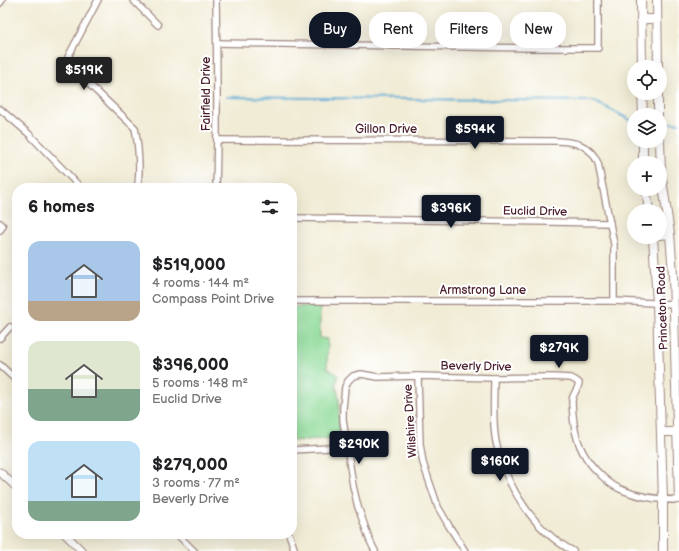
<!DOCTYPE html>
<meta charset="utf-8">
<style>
body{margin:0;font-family:"Balsamiq Sans",sans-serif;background:#f2f2f2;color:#202124;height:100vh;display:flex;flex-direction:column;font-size:15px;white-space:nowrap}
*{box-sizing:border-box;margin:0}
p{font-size:13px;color:#757577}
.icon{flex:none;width:22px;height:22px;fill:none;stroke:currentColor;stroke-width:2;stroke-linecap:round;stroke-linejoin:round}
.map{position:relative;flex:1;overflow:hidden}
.sheet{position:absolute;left:12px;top:183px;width:285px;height:356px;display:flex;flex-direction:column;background:#fff;border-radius:16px;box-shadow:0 4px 16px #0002}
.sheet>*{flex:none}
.top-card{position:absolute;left:309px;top:12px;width:310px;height:36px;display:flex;gap:8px}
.tools{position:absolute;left:627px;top:60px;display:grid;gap:8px}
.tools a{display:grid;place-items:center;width:40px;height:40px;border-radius:50%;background:#fff;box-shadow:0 4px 16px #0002;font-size:20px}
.price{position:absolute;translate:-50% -34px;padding:0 9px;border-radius:4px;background:#111827;color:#fff;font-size:13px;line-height:26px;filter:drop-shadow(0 1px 2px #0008)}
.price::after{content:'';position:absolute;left:50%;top:24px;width:12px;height:9px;margin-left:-6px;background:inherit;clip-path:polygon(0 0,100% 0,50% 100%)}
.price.active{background:#222;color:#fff}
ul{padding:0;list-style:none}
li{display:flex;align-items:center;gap:12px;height:100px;padding:0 16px}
li span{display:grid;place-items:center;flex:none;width:112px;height:80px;border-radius:12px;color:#555}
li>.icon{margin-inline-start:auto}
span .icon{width:48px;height:48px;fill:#fffc;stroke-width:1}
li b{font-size:17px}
h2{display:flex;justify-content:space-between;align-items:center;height:48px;padding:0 16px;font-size:17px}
.tag{padding:0 14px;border-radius:16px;background:#fff;box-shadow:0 4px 16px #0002;font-size:14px;line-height:36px}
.tag.active{background:#111827;color:#fff}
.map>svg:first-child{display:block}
</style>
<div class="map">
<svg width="679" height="551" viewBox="0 0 679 551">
<rect width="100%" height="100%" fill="#fff"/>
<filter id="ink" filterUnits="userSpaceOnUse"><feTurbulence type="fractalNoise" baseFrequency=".025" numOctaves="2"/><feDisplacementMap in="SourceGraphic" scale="8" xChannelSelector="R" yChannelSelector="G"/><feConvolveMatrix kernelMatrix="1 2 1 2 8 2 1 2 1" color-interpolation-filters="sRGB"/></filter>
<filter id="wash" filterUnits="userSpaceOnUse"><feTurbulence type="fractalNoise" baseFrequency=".012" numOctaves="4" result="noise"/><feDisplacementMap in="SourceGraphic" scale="16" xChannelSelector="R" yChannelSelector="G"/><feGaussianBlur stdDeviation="0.9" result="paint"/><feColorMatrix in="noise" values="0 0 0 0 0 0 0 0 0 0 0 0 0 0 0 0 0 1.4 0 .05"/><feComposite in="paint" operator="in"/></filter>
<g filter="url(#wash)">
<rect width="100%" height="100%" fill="#f1ecd5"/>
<path fill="#8dda98" stroke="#6c7c62" d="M320 306V338L328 339 327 368 338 375 336 384 339 398V436L335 438 292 441V307Z"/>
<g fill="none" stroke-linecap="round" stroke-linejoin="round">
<g stroke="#5babd5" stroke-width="2">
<path d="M227 97 594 101 634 122"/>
<path d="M665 123H679"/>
</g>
</g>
</g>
<g filter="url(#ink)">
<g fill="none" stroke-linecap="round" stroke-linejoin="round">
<g stroke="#9e8680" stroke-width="8">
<g id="minor">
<path d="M98 0 68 57V64L135 128C138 143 141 173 137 188"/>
<path d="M133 0 158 25"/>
<path d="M0 3 2 0"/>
<path d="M217 43 535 48H598V0"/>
<path d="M0 109 29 134 81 188"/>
<path d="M217 140 558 141C577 142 590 145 598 163L614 244V301"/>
<path d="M216 188C218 125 217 63 216 0"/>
<path d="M292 218 610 223"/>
<path d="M0 223 3 226 0 230"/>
<path d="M292 301H614L674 304"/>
<path d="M0 338 10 327"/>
<path d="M0 365 17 381"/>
<path d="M418 376 420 444 423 463 438 507 449 526 465 551"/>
<path d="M494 378C494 399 492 422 496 442 505 485 534 531 573 551"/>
<path d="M292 450 347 447"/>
<path d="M177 534 194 551"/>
<path d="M289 534 295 551"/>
<path d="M375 551 370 541 358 507 353 486 343 420V408L345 387 348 381 353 376 361 374 378 377 418 376 494 378 552 377 571 378 575 380 579 383C578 390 573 393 572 400 572 408 573 416 574 424 577 446 586 462 602 476 607 481 613 486 620 489 638 497 659 500 679 500"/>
</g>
</g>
<g stroke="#9e8680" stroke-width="9">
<g id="tertiary">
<path d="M0 472 17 488"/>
<path d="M65 534 82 551"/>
</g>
</g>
<g stroke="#9e8680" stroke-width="10">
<g id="secondary">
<path d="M641 0 642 67"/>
<path d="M657 0 658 67"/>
<path d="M641 19H657"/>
<path d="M642 93 643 115"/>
<path d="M658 93V115"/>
<path d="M643 141V163"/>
<path d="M660 141 661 172 670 234 673 274 679 499"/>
<path d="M646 189 649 211"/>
<path d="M660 235 670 234"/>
<path d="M653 237 657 303 663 500V551"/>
<path d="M661 432H677"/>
</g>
</g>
<use href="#minor" stroke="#fff" stroke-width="5.5"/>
<use href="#tertiary" stroke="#fff" stroke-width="7"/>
<use href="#secondary" stroke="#fff" stroke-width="8"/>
</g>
</g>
<g text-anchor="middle" stroke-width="4" stroke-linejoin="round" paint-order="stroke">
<g font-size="12" fill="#4a1f2b" stroke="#fff">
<text transform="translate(206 94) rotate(-90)" y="4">Fairfield Drive</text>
<text x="386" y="133">Gillon Drive</text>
<text transform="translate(535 211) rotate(1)" y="4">Euclid Drive</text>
<text x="483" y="294">Armstrong Lane</text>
<text transform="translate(662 308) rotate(-92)" y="4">Princeton Road</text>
<text transform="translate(476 366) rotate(1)" y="4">Beverly Drive</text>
<text transform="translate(410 421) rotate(-94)" y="4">Wilshire Drive</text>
</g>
</g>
</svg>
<div class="tools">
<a><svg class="icon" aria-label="locate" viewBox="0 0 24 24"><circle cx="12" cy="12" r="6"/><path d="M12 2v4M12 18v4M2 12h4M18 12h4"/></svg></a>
<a><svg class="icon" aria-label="layers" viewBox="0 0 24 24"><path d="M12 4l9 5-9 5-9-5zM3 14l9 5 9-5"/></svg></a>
<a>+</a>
<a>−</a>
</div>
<b class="price active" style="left:84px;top:91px">$519K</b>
<b class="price" style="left:475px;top:150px">$594K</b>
<b class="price" style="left:451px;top:229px">$396K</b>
<b class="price" style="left:559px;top:369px">$279K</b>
<b class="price" style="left:359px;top:465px">$290K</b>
<b class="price" style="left:500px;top:482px">$160K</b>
<div class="top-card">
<a class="tag active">Buy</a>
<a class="tag">Rent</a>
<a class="tag">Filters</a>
<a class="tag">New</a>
</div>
<section class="sheet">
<h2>6 homes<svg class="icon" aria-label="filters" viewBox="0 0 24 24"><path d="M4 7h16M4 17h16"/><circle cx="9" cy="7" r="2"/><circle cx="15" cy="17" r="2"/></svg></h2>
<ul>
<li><span style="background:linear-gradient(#a9c7e8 75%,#b9a48a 0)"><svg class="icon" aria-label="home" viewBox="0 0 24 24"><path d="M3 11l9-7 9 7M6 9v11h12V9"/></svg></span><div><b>$519,000</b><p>4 rooms · 144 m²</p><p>Compass Point Drive</p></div></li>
<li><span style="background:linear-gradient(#dfe7d0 60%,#7fa58c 0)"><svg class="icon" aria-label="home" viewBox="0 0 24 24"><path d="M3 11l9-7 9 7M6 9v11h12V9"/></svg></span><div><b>$396,000</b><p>5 rooms · 148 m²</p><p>Euclid Drive</p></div></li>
<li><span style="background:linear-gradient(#bfe0f5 75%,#7fa58c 0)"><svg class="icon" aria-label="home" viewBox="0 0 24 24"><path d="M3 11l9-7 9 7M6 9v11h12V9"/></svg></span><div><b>$279,000</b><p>3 rooms · 77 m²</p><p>Beverly Drive</p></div></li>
</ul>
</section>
</div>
